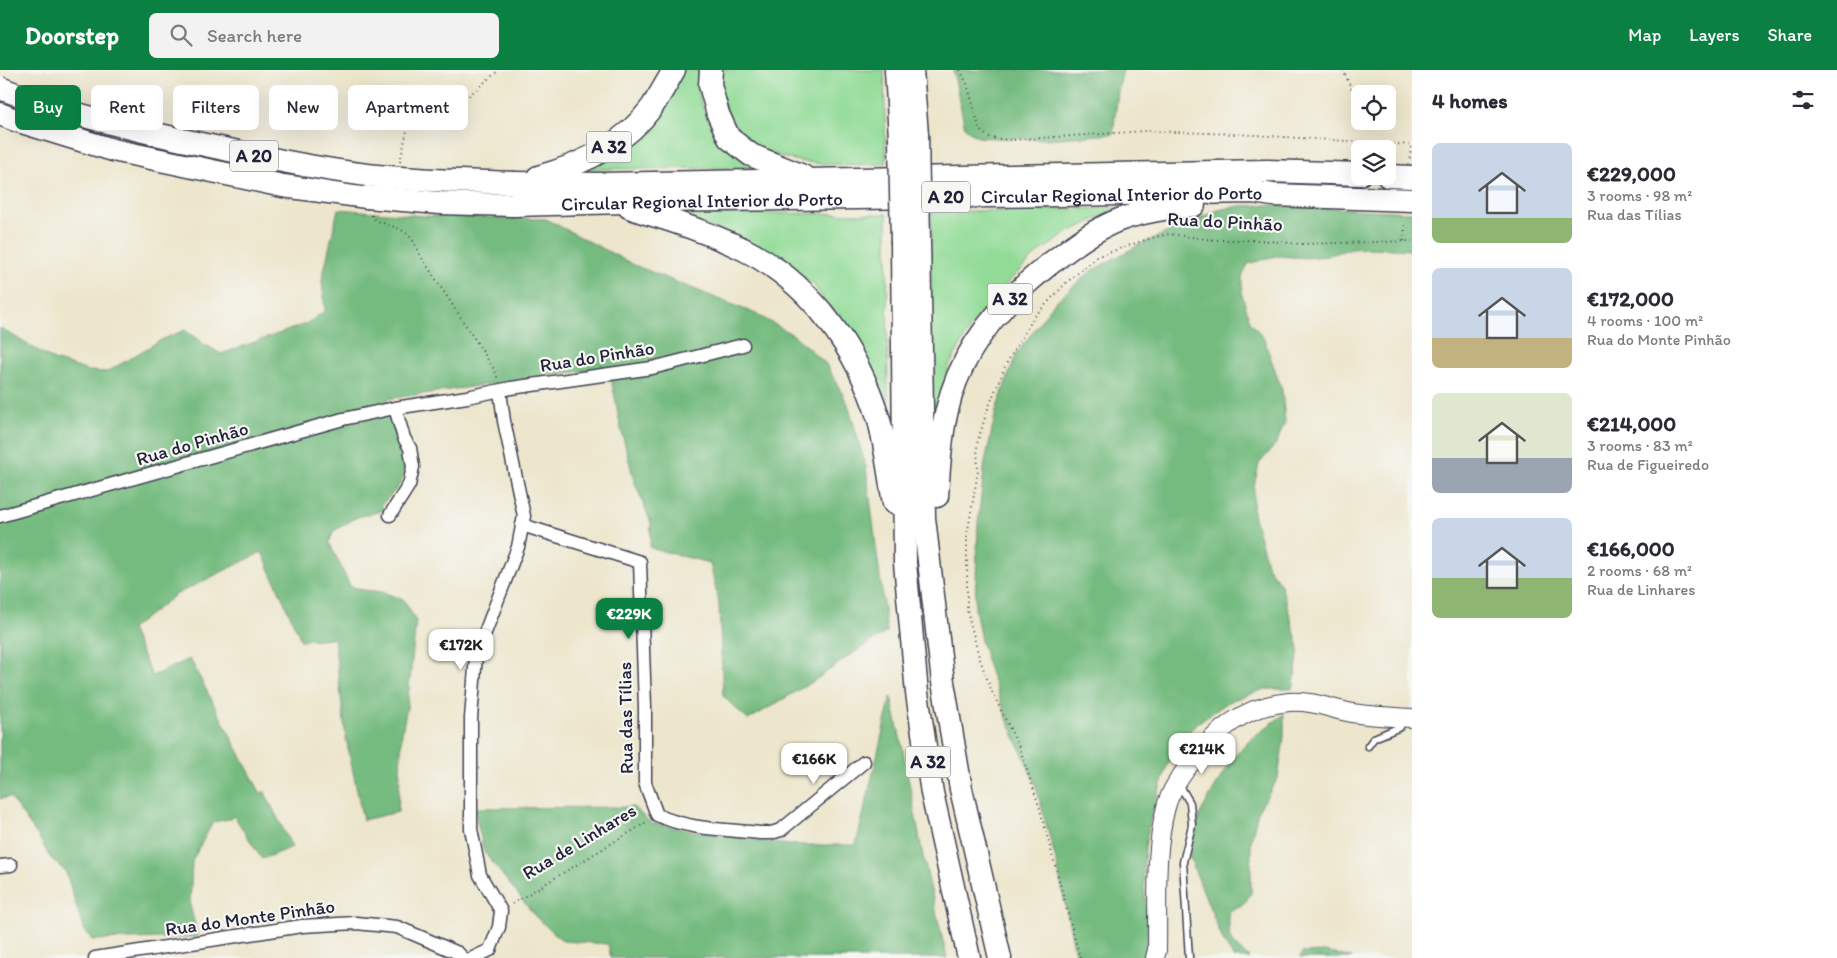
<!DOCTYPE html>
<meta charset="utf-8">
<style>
body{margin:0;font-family:Itim,sans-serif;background:#f2f2f3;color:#2b2b33;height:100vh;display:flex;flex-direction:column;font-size:19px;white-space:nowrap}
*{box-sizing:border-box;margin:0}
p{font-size:16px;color:#7c7c81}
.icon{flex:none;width:28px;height:28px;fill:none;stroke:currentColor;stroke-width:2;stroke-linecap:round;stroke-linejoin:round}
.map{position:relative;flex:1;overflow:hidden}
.side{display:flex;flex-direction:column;background:#fff;width:425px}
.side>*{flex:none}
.guide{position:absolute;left:15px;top:15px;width:475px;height:45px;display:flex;gap:10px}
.fabs{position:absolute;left:1351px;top:15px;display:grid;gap:10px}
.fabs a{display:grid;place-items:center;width:45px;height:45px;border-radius:8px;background:#fff;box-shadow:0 5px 20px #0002;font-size:25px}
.price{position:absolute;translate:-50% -42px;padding:0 11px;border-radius:10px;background:#fff;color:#222;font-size:16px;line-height:32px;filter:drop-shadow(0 1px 2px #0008)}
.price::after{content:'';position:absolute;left:50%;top:30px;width:15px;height:11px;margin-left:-8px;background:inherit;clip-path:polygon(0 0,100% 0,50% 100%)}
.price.selected{background:#0b8043;color:#fff}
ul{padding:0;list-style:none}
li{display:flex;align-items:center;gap:15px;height:125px;padding:0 20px}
li span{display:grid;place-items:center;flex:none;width:140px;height:100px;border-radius:8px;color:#555}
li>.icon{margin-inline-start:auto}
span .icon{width:60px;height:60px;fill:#fffc;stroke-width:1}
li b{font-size:21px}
h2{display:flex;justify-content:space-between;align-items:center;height:60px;padding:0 20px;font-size:21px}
.pill{padding:0 18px;border-radius:8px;background:#fff;box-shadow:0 5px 20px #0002;font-size:18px;line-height:45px}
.pill.selected{background:#0b8043;color:#fff}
header{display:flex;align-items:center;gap:30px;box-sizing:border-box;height:70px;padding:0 25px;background:#0b8043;color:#fff}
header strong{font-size:24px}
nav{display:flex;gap:28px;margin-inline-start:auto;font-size:18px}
.search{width:350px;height:45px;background:#f2f2f3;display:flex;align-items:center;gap:12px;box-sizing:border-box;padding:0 18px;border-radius:8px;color:#7c7c81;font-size:19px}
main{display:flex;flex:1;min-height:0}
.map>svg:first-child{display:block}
</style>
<header>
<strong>Doorstep</strong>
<div class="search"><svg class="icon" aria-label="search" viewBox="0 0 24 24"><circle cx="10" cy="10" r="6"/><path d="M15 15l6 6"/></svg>Search here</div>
<nav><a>Map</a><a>Layers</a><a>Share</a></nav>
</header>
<main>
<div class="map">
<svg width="1412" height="888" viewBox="0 0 1412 888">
<rect width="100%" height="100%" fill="#f6f6f2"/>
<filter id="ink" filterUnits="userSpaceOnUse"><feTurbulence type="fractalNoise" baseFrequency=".02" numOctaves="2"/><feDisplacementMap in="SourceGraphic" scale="10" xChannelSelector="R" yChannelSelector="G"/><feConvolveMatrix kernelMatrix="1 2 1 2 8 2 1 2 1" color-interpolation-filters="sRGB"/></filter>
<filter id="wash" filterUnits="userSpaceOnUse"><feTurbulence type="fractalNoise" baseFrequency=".0096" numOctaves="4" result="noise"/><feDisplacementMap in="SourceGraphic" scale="20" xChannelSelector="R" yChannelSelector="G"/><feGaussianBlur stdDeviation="1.12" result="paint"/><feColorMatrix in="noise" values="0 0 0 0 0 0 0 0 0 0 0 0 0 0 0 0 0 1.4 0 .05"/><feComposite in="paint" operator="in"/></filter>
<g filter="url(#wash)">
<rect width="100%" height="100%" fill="#ede6cc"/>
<g fill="#91db96" stroke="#5a7e68">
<path d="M678 0H699C699 9 698 19 700 28 708 58 727 79 751 98L584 99Z"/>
<path d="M719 0H884L886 94C822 95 745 101 721 27 718 19 719 8 719 0Z"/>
<path d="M1119 138 1069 162 1039 182 1010 210 974 251 949 296 937 344 931 345V142Z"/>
<path d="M675 143 887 144 888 357 846 263 814 215 774 184Z"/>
</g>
<g fill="#74bb7f" stroke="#4b6e5d">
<path d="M953 0H1123L1118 21 1113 64 1046 69 996 68 978 67 965 58Z"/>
<path d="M1268 135 1412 142V180L1375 178 1349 179 1327 186 1306 188 1276 186 1248 194 1242 207V225L1250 251 1264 269 1282 320 1285 352 1276 374 1259 394 1254 416 1253 444 1268 497 1281 515 1299 578 1294 615 1292 619H1265L1230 631 1196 654 1179 673 1167 696 1151 747 1146 771 1143 799 1148 864 1145 888H1076L1057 794 1035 713 1007 649 985 587 986 586 981 571 975 538 978 453 985 392 997 337 1016 285 1054 233 1091 201 1137 176 1218 140 1239 136Z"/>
<path d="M338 139 424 146 546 149 634 195 756 244 795 266 826 294 848 334 866 397 887 562 853 583 817 609 748 650 723 626 719 534 710 493 650 478 651 453 634 410 621 359 609 297 387 329C399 374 427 397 380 435L386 440 357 447 334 461 329 472 350 516 364 520 382 522 404 530 416 551 407 637 402 662 398 742 363 750 346 668 334 568 301 570 262 482 175 525 131 559 152 606 190 589 261 724 264 721 292 777 262 789 234 746 229 749 213 752 192 791 190 835 198 867 92 870 83 858 66 802 49 786 40 769 10 727 0 729V258L54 290 89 301 107 302 161 270 185 260 204 274 221 284 306 254 325 241 322 210Z"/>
<path d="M891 627 903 680 923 786 947 888H611L608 874 563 871 537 848 484 782 474 738 633 737 651 753 676 758 788 775H856Z"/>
<path d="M1284 644V667L1278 708 1258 741 1251 770V823L1244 834 1229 841C1229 870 1226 870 1250 888H1234L1224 873 1189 786 1192 768 1201 742 1229 693 1248 671Z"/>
<path d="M1325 882 1352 888H1300L1302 883Z"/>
</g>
</g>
<g filter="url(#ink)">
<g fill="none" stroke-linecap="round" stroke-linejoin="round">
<g stroke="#403f51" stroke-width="9">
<g id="lane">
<path d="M1368 676 1374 668 1400 657 1403 649"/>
<path d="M1179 714 1190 733 1192 755 1183 792 1189 888"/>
</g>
</g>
<g stroke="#403f51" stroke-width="15">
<g id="street">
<path d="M390 445 409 415 413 397 410 378 404 368 395 338"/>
<path d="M0 446 343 349 395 338 467 327 511 318 652 298 743 275"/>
<path d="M522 455 640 492 645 637V713L657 745C689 760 726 759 760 763H771L781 760 864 692"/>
<path d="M0 796 11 795"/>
<path d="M95 888 302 856 356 853 397 857 458 883 463 888"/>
<path d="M473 888 490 880 499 857 501 841 480 805 471 759V648L476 586 518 477 524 446 504 351 500 321"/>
</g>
</g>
<g stroke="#403f51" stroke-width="20">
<path id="secondary" d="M1155 888 1157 880C1158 834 1154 781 1166 737 1170 721 1180 707 1190 694 1216 660 1244 636 1289 632 1311 630 1331 639 1352 643 1372 646 1392 647 1412 648"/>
</g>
<g stroke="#403f51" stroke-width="25">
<g id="highway">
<path d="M711 0 710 15 718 44 729 68 751 85 803 106"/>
<path d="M896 0 900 68"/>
<path d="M912 0 917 65"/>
<path d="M0 44 15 50 113 80 283 116 367 127"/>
<path d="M1388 106 1412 107"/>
<path d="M538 107C581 95 625 74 652 37 660 25 667 12 674 0"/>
<path d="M515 113 602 114 1267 101 1360 104"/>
<path id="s1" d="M514 135 662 131 1253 122 1273 125 1412 130"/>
<path d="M629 137C643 143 658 146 672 151 696 159 720 168 743 179 810 212 858 279 879 350 886 377 889 406 894 433"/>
<path d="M919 171 924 448 943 612 961 719 1000 888"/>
<path d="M902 173 905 493 917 623 932 723 969 888"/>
<path d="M937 426C939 398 940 368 947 340 962 273 1011 222 1064 183 1081 170 1100 157 1119 150 1143 141 1169 138 1194 135"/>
</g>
</g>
<g stroke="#403f51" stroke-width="2" stroke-dasharray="1 4" stroke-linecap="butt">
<path d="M960 0 967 14 980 60C988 70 1001 69 1012 70L1145 61 1237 64 1411 75 1410 89"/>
<path d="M1343 0 1358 34"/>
<path d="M400 92 408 56 466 28 499 0"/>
<path d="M372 145V147C376 151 380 152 386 154 407 161 412 165 420 185L485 285 496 303 498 310"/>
<path d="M1404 171 1405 151"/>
<path d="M512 834 647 752"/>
<path d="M1080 888 1039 736 1020 679 992 622 979 587 967 540V466L978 401 977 374 987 341 1006 294 1034 247 1066 213 1098 186 1151 168 1169 164 1214 170H1259L1299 174 1412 171"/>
</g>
<use href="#lane" stroke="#fff" stroke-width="6"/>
<use href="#street" stroke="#fff" stroke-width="12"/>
<use href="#secondary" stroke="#fff" stroke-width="18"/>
<use href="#highway" stroke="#fff" stroke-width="22"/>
<g stroke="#403f51" stroke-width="25" stroke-linecap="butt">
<g id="highway-bridge">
<path d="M0 18C58 41 120 56 182 70 243 83 305 97 367 105 416 111 466 111 515 113"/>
<path d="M917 65 919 171"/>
<path d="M900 68 902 173"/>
<path d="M367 127 439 133 514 135"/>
</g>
</g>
<use href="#highway-bridge" stroke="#fff" stroke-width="22"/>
</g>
</g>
<g text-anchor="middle" stroke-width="4.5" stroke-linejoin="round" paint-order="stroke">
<g fill="#f6f6f2" stroke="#626272" stroke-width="1">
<rect x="586.5" y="61.5" width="45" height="31" rx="4"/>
<rect x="230" y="70.5" width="48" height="31" rx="4"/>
<rect x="922" y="111.5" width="48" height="31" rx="4"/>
<rect x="987.5" y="213.5" width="45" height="31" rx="4"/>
<rect x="905.5" y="676.5" width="45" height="31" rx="4"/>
</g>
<g font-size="18" font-weight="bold" fill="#22223b">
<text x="609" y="83">A 32</text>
<text x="254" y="92">A 20</text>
<text x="946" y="133">A 20</text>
<text x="1010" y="235">A 32</text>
<text x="928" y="698">A 32</text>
</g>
<g font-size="19" fill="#22223b" stroke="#f6f6f2">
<text dy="7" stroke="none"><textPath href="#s1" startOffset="608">Circular Regional Interior do Porto</textPath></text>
<text dy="7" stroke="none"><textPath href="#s1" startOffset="188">Circular Regional Interior do Porto</textPath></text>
<text transform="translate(1225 151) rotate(3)" y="7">Rua do Pinhão</text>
<text transform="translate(597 286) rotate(-9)" y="7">Rua do Pinhão</text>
<text transform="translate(192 373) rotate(-16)" y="7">Rua do Pinhão</text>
<text transform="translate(625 648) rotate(-91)" y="7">Rua das Tílias</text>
<text transform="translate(579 771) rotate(-31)" y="7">Rua de Linhares</text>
<text transform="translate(250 847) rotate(-8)" y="7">Rua do Monte Pinhão</text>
</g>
</g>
</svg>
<div class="fabs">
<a><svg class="icon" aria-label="locate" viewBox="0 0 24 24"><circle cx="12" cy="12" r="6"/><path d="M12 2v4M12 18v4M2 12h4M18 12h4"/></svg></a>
<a><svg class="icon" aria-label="layers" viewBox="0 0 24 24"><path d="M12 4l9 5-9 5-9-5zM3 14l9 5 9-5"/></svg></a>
</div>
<b class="price selected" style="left:629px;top:570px">€229K</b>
<b class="price" style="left:461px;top:601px">€172K</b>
<b class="price" style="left:1202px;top:705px">€214K</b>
<b class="price" style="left:814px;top:715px">€166K</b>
<div class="guide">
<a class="pill selected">Buy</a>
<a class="pill">Rent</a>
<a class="pill">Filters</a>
<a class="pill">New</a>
<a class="pill">Apartment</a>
</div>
</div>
<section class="side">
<h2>4 homes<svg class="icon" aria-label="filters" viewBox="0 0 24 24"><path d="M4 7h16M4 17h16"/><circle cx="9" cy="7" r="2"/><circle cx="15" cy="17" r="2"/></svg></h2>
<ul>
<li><span style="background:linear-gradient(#c9d6e8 75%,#8fb573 0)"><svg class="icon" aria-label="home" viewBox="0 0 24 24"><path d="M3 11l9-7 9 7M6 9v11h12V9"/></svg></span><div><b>€229,000</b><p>3 rooms · 98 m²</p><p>Rua das Tílias</p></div></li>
<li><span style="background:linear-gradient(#c9d6e8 70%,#c2b280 0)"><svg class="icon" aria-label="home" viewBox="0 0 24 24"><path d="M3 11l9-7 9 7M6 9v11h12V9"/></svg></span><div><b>€172,000</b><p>4 rooms · 100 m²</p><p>Rua do Monte Pinhão</p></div></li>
<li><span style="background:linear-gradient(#dfe7d0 65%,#9aa5b1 0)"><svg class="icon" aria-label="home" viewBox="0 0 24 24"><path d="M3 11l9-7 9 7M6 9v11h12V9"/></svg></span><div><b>€214,000</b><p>3 rooms · 83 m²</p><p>Rua de Figueiredo</p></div></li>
<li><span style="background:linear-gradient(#c9d6e8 60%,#8fb573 0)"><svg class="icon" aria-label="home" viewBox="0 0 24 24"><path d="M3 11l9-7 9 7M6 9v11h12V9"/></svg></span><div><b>€166,000</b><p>2 rooms · 68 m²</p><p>Rua de Linhares</p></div></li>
</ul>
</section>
</main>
